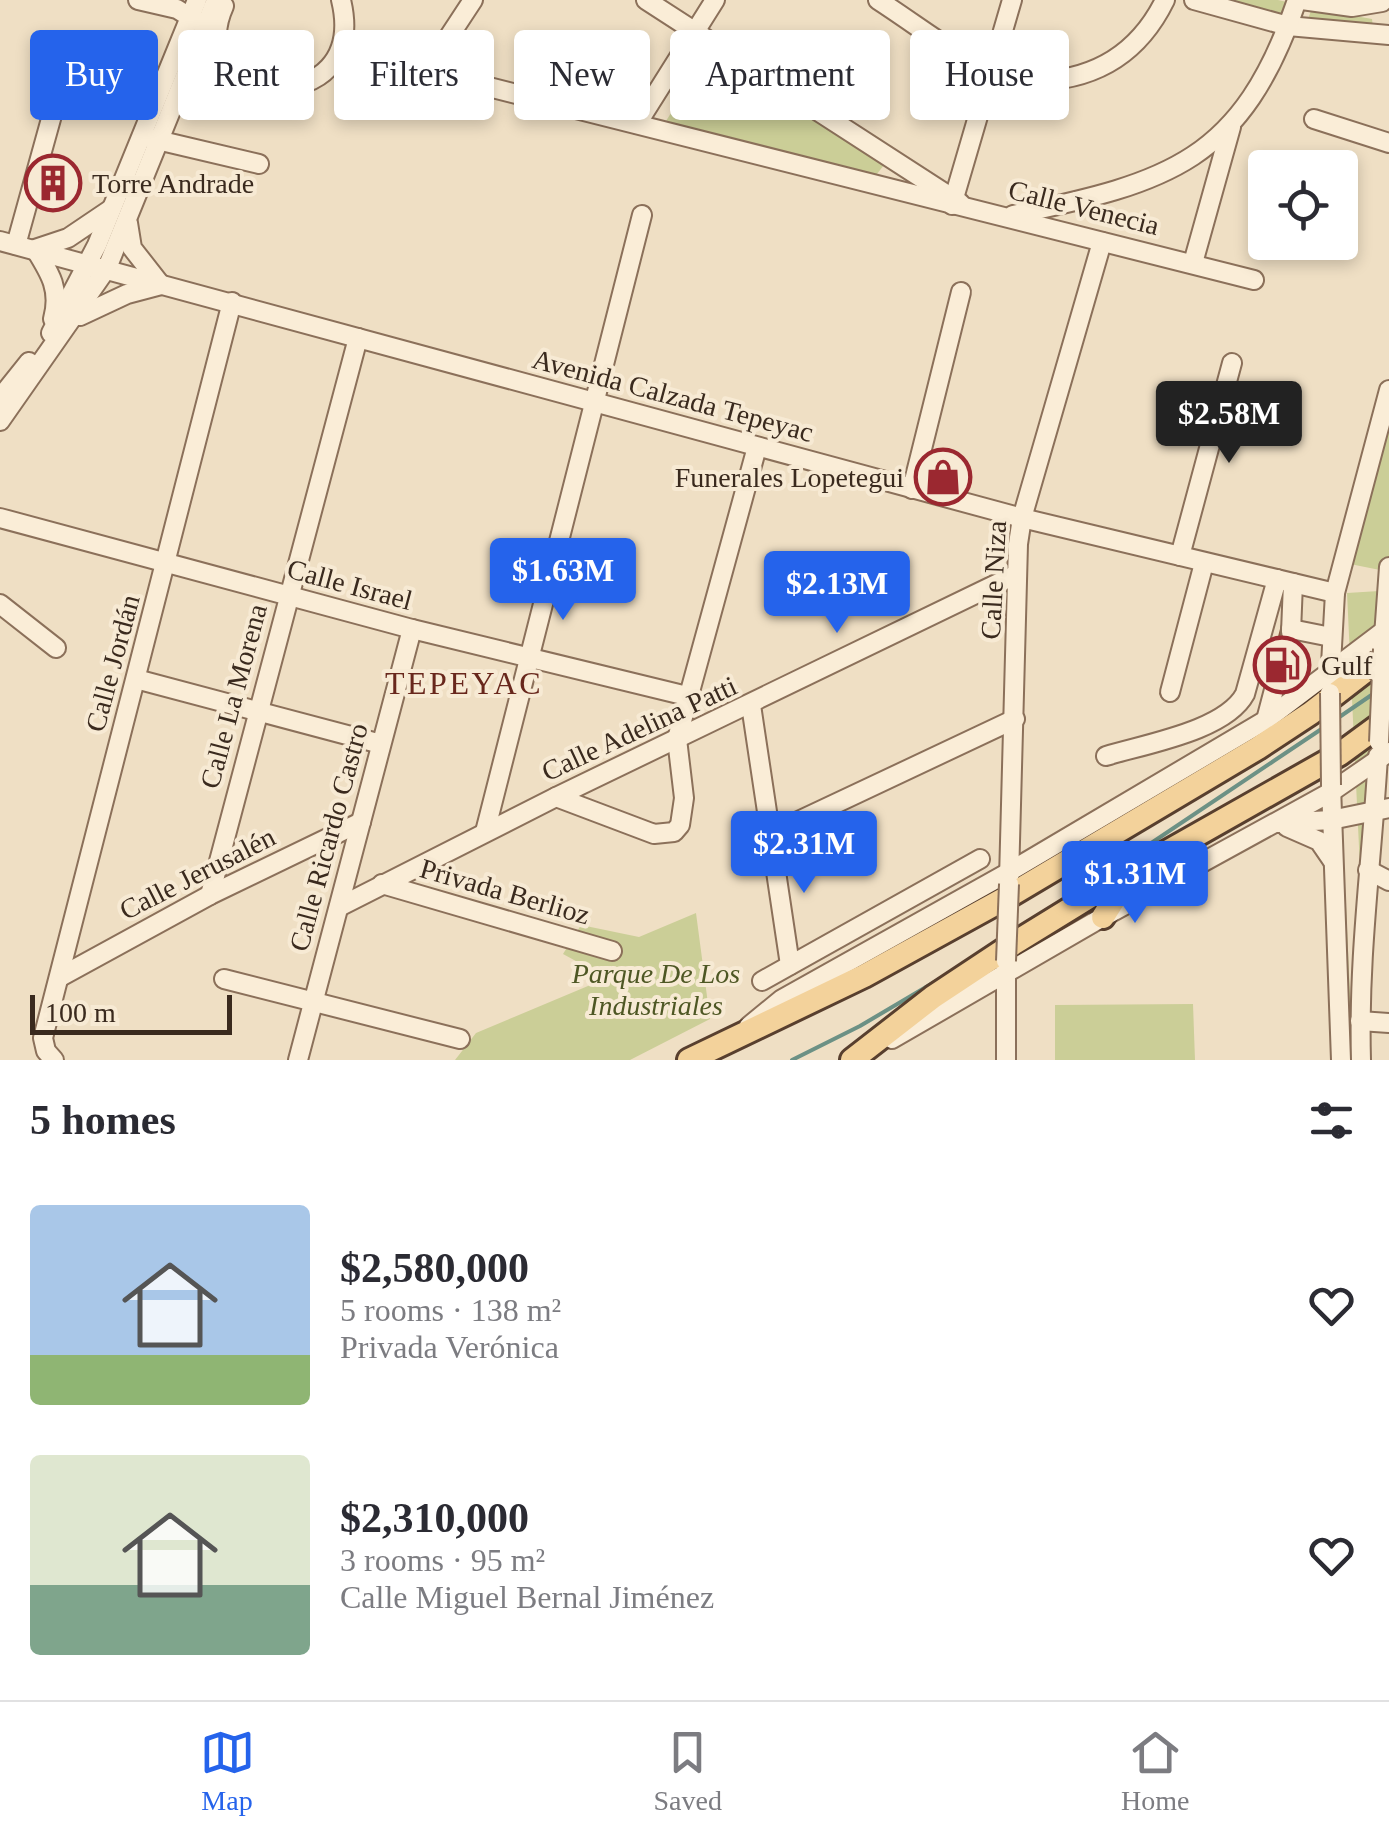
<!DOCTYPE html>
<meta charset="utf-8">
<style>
body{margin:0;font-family:Georgia,serif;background:#f7f7f7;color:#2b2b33;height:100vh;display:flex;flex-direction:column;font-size:38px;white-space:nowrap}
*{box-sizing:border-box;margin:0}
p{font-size:32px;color:#7c7c81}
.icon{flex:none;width:55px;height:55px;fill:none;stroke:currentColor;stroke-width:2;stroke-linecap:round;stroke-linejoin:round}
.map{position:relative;height:1060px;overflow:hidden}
.panel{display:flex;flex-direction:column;background:#fff;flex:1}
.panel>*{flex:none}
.guide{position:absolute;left:30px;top:30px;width:1330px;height:90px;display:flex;gap:20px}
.fabs{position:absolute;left:1248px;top:150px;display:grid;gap:20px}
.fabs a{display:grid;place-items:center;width:110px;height:110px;border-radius:10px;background:#fff;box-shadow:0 5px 15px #0003;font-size:50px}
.scale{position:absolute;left:30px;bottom:25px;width:202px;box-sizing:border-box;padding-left:10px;border:5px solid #3a2a1e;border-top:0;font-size:28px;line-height:35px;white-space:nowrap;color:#3a2a1e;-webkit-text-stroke:8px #f7ead4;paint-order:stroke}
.price{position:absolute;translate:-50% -85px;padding:0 22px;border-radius:10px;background:#2563eb;color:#fff;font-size:32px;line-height:65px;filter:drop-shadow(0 2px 5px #0008)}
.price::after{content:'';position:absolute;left:50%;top:60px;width:30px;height:22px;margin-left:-15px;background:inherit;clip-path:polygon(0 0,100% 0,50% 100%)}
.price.selected{background:#222;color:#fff}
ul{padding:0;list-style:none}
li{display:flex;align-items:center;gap:30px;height:250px;padding:0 30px}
li span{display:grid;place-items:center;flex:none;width:280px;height:200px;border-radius:10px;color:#555}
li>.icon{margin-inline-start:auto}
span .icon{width:120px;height:120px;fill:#fffc;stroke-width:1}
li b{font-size:42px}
h2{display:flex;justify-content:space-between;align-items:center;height:120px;padding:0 30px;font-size:42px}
.tag{padding:0 35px;border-radius:10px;background:#fff;box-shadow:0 5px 15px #0003;font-size:35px;line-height:90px}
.tag.selected{background:#2563eb;color:#fff}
.tab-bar{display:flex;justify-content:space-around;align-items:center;height:140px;border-top:2px solid #e1e1e2;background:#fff;font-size:28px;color:#7c7c81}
.tab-bar a{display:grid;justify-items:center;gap:5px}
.tab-bar .selected{color:#2563eb}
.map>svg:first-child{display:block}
</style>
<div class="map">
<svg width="1389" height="1060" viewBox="0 0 1389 1060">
<rect width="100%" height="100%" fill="#efdfc4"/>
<g fill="#cbce97">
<path d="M1220 0H1278L1287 2 1285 14 1281 17Z"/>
<path d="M1312 8 1372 19 1373 28 1308 19Z"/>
<path d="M710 49 884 165 873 179 663 126Z"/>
<path d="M1389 430V556L1385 571 1350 564Z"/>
<path d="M1379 591 1368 999 1354 988 1360 868 1347 593Z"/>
<path d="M1341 906H1346L1353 1060H1347Z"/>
<path d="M696 913 710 1019 630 1060H455L476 1033 607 978 563 954 581 925 639 937Z"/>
<path d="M1193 1004 1195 1060H1055V1005Z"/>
</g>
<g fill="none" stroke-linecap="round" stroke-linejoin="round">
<g stroke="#6c9185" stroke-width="4">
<path d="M1335 720 1373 694"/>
<path d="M1090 884 1323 728"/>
<path d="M792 1060 860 1026 943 977"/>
</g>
</g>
<g fill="#cf9779" stroke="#8a583f" stroke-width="2.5">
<path d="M44 156 66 161 65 168 75 172 67 193 61 190 57 197 50 195 48 199 33 194Z"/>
<path d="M1281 630 1301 635 1288 685 1268 680Z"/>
</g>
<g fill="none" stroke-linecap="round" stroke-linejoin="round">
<path stroke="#cbbba3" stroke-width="18" stroke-dasharray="18 9" stroke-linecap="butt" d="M1276 682 1291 632"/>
<g stroke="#8b705a" stroke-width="22">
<g id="minor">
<path d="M138 0 177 9 196 21"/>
<path d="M646 0 960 203"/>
<path d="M878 0C915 24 951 52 989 72 1005 80 1025 82 1042 81 1099 78 1140 51 1165 0"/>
<path d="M1194 0 1288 26 1389 35"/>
<path d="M1302 0 1352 7 1382 2"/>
<path d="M224 6C179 106 371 124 341 0"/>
<path d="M342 50 1254 280"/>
<path d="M425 73 473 0"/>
<path d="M1314 119 1389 143"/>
<path d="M637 124 715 0"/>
<path d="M153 139 259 164"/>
<path d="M952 205 1012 0"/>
<path d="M1013 215C1169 182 1242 162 1297 0"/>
<path d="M0 241 1022 518 1335 593"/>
<path d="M16 245 64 72"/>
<path d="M1193 263 1231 127"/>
<path d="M80 316 127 294 161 285 132 248 128 223"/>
<path d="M53 319C61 290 50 273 35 249L68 238 111 209"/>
<path d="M51 333 97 245 197 0"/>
<path d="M0 398 29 362"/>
<path d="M0 421 107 268 216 0"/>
<path d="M912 489 961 292"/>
<path d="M0 518 412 629 687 696"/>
<path d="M1180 556 1232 363"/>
<path d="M0 604 56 648"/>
<path d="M1291 629 1331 637"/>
<path d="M1291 632 1293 583"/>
<path d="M1384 636 1389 567"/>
<path d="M136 679 381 744"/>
<path d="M1330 682 1335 593 1389 390"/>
<path d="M1170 692 1204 563"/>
<path d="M751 705 790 965"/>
<path d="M1266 720 1276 682"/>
<path d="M1106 756C1145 744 1225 731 1245 694L1277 579"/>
<path d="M1331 786 1341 1060"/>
<path d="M556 797 654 834 674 832 680 825 684 798 677 739 757 447"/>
<path d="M1278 823 1331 820 1389 808"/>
<path d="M1287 827 1319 841 1332 860"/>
<path d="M485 832 642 215"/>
<path d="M771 834 1015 719"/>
<path d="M1368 870 1389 881"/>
<path d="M1009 879 1018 544 1022 518 1102 242"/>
<path d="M382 884 612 951"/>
<path d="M210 895 358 338"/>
<path d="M339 907 556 797 1017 574"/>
<path d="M1006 966V1060"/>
<path d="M60 977 210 895 361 822"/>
<path d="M224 979 460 1039"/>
<path d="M762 981 980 859"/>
<path d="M1360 1021 1389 1023"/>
<path d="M749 1026 782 999 1009 872 1266 720 1389 627"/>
<path d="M892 1039 1103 917 1331 792 1389 752"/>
<path d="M54 1060 46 1051 43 1038 232 302"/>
<path d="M298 1060 412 629"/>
<path d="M1361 1060C1358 956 1372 860 1378 756"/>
</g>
</g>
<g stroke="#583f2e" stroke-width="28">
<g id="major">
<path d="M1103 917 1115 898 1134 883"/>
<path d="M689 1060 864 976 1004 899 1258 748 1311 713 1386 655"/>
<path d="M852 1060 933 997 1013 944 1112 883 1340 754 1389 718"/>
</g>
</g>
<use href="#minor" stroke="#faedd7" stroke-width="18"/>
<use href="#major" stroke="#f3d29b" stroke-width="22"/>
<g stroke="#8b705a" stroke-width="22" stroke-linecap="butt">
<g id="minor-bridge">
<path d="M1363 659 1382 676"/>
<path d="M1330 693 1331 785"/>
<path d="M1379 742 1383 649"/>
<path d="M1006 961 1009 884"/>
</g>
</g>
<use href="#minor-bridge" stroke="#faedd7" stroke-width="18"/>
</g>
<defs>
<g id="building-ring" transform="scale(2.875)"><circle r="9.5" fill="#f7ead4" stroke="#9b2830" stroke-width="1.5"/><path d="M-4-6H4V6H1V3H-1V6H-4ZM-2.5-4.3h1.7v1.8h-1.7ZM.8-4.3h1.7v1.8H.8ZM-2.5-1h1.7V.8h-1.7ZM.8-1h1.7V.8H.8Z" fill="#9b2830"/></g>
<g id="shop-ring" transform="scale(2.875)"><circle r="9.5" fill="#f7ead4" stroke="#9b2830" stroke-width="1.5"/><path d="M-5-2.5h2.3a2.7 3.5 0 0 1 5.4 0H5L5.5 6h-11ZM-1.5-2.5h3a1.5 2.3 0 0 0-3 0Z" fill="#9b2830"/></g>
<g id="fuel-ring" transform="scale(2.875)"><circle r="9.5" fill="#f7ead4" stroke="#9b2830" stroke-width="1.5"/><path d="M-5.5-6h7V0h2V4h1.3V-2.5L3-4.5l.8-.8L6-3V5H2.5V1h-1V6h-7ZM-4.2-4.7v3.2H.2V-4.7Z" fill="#9b2830"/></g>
</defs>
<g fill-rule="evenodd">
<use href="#building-ring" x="53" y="183"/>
<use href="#shop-ring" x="943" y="477"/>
<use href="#fuel-ring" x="1282" y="665"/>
</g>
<g text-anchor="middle" stroke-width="8" stroke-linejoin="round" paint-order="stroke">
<g font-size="28" fill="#3a2a1e" stroke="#f7ead4" text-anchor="start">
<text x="92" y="193">Torre Andrade</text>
<text x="904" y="487" text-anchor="end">Funerales Lopetegui</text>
<text x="1321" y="675">Gulf</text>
</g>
<g font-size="28" fill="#3a2a1e" stroke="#f7ead4">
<text transform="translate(1084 207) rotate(14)" y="10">Calle Venecia</text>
<text transform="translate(673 395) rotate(15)" y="10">Avenida Calzada Tepeyac</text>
<text transform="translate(993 580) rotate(-87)" y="10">Calle Niza</text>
<text transform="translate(350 584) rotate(15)" y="10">Calle Israel</text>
<text transform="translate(112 663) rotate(-75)" y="10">Calle Jordán</text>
<text transform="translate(233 696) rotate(-75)" y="10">Calle La Morena</text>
<text transform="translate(639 728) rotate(-25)" y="10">Calle Adelina Patti</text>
<text transform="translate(328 837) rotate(-75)" y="10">Calle Ricardo Castro</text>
<text transform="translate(197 873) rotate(-27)" y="10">Calle Jerusalén</text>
<text transform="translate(505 891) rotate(16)" y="10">Privada Berlioz</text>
</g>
<g font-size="28" font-style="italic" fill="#4e5724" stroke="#f7ead4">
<text x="656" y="983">Parque De Los<tspan x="656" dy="32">Industriales</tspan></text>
</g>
<g font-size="32" letter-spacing="2.5" fill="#68271c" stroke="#f7ead4">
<text x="464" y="694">TEPEYAC</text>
</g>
</g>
</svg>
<div class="fabs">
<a><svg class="icon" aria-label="locate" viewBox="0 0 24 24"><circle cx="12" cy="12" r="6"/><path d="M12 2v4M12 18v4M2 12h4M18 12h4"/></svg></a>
</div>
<div class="scale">100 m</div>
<b class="price selected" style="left:1229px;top:466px">$2.58M</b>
<b class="price" style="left:563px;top:623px">$1.63M</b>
<b class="price" style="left:837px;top:636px">$2.13M</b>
<b class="price" style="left:804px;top:896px">$2.31M</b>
<b class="price" style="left:1135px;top:926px">$1.31M</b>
<div class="guide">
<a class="tag selected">Buy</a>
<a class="tag">Rent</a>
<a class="tag">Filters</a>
<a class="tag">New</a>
<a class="tag">Apartment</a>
<a class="tag">House</a>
</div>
</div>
<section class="panel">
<h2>5 homes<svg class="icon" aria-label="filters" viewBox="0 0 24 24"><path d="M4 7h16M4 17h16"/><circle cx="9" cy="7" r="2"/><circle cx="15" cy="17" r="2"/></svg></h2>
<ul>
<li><span style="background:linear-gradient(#a9c7e8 75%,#8fb573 0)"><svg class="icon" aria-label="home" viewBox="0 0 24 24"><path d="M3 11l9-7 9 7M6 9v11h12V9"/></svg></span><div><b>$2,580,000</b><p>5 rooms · 138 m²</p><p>Privada Verónica</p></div><svg class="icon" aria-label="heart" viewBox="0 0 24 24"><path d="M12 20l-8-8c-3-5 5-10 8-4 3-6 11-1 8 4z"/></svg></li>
<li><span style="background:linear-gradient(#dfe7d0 65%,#7fa58c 0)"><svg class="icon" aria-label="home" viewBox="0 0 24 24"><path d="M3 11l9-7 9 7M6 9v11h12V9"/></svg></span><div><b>$2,310,000</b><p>3 rooms · 95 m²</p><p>Calle Miguel Bernal Jiménez</p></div><svg class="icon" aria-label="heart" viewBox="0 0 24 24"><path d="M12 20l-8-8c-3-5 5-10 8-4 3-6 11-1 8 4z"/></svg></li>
</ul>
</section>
<nav class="tab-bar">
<a class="selected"><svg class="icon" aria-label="map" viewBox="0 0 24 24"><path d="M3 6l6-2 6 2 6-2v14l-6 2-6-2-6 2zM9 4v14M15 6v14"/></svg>Map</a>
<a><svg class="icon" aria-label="saved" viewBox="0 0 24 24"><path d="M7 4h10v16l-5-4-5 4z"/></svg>Saved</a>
<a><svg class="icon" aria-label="home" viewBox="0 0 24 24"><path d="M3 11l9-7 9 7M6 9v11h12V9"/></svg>Home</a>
</nav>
